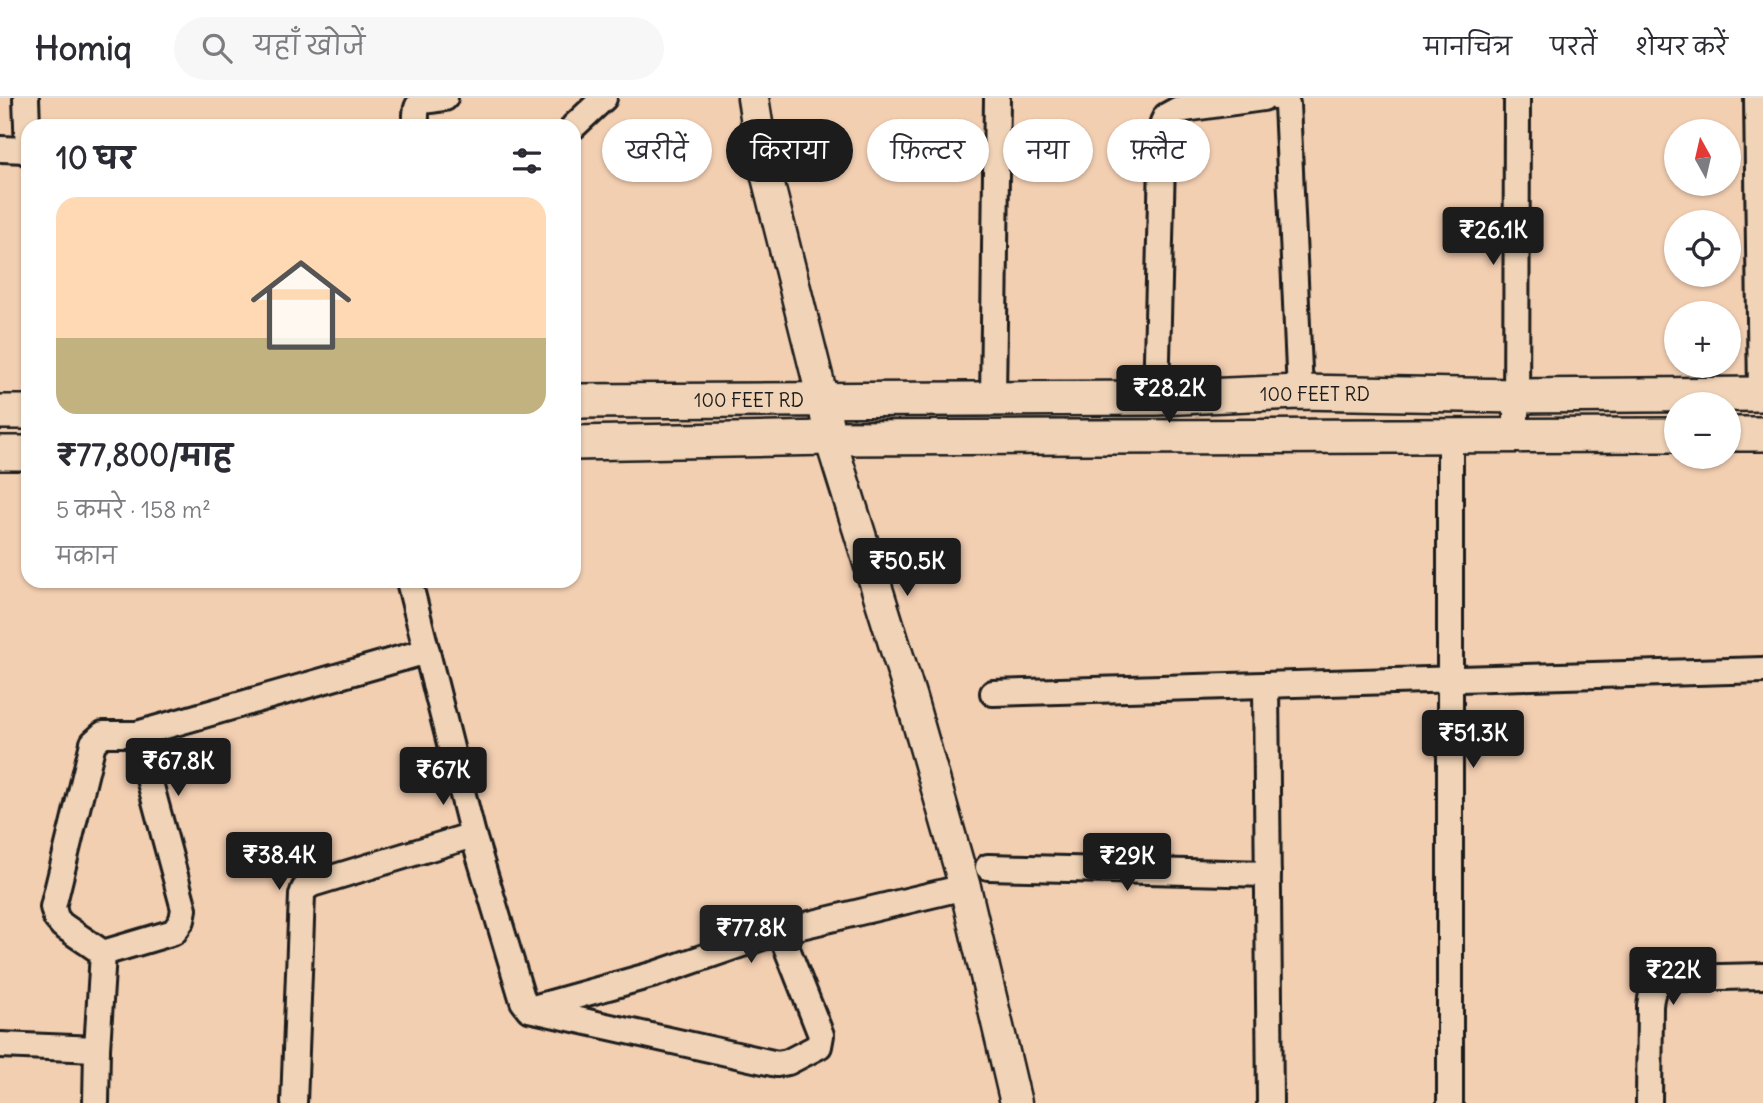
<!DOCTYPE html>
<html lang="hi">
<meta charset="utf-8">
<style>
body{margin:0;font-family:Delius,"Playpen Sans Deva",sans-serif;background:#f7f7f7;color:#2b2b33;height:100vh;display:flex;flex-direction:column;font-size:26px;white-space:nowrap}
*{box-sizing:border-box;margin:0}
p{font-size:23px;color:#7c7c81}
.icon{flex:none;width:38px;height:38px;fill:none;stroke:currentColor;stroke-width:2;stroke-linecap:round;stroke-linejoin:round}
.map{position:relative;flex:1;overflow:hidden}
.details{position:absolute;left:21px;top:21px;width:560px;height:469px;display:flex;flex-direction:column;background:#fff;border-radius:21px;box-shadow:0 2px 5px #0004}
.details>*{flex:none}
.top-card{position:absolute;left:602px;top:21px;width:665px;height:63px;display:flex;gap:14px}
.needle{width:46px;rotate:352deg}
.buttons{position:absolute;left:1664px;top:21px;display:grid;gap:14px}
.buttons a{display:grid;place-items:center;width:77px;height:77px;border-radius:50%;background:#fff;box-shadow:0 2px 5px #0004;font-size:35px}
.price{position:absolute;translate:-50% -60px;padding:0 16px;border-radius:7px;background:#1c1c1c;color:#fff;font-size:23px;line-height:46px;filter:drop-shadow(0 2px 4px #0008)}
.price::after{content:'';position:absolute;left:50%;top:42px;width:21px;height:16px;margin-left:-10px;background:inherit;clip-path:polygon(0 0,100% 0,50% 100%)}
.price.on{background:#222;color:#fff}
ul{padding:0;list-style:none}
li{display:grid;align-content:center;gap:14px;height:371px;padding:0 35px}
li+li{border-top:2px solid #e1e1e2}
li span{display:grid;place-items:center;height:217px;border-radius:21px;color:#555}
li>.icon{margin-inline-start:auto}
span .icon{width:126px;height:126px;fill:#fffc;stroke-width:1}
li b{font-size:30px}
h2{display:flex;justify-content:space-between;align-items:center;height:84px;padding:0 35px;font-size:30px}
.pill{padding:0 24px;border-radius:32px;background:#fff;box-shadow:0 2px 5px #0004;font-size:24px;line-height:63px}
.pill.on{background:#1c1c1c;color:#fff}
header{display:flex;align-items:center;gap:42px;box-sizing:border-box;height:98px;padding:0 35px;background:#fff;border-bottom:2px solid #e1e1e2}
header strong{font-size:33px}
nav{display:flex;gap:38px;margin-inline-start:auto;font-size:24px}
.search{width:490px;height:63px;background:#f7f7f7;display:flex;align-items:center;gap:18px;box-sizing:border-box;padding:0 24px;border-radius:38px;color:#7c7c81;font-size:26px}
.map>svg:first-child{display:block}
</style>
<header>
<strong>Homiq</strong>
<div class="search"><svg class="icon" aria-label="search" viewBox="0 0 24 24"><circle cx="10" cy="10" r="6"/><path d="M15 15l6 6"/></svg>यहाँ खोजें</div>
<nav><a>मानचित्र</a><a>परतें</a><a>शेयर करें</a></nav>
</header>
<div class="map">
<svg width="1763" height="1005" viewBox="0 0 1763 1005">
<rect width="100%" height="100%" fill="#f3cfb2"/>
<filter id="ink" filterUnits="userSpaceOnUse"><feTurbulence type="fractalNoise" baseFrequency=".0143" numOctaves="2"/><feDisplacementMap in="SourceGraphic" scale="14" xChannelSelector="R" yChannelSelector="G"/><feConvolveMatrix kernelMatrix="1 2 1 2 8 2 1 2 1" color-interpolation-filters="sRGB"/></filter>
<g filter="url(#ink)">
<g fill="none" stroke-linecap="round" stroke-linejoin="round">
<g stroke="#1c1c1c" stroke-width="30">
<g id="minor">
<path d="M26 0 28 55"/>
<path d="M1280 0 1287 6 1300 294"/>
<path d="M1757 0 1761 296"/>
<path d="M416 28C415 0 419 4 445 0"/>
<path d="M574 28 604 0"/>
<path d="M0 51 28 52"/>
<path d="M1156 300 1163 24 1166 18 1177 12 1263 0"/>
<path d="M993 301 997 0"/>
<path d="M1450 338V1005"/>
<path d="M1516 338 1517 0"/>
<path d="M409 483 473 737 523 903 529 911 777 966 788 964 819 948 821 937 780 833"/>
<path d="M1266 587 1270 1005"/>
<path d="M993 595 1763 572"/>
<path d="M137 636H103L93 645 53 809 56 820 62 827 103 855 174 834 182 822 184 811 137 636 427 553"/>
<path d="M988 769 1268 776"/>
<path d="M533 910 655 876 780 833 965 789"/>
<path d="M0 947 97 951"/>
<path d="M96 1005 97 951 103 855"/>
<path d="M294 1005 302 797 304 791 312 786 473 737"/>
<path d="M1649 1005 1650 908C1652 887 1658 882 1678 880L1763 878"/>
</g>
</g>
<g stroke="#1c1c1c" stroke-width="35">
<path id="tertiary" d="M753 0 763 63 823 302 830 340 911 600 965 789 1016 1005"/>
</g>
<g stroke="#1c1c1c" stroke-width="38">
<g id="secondary">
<path d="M574 303 1156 300 1300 294 1516 298 1763 296"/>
<path d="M0 314H28"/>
<path d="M1729 336H1763"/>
<path d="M574 345 830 340 1676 337"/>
<path d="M0 355H28"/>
</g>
</g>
<use href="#minor" stroke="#f1d4b7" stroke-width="24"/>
<use href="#tertiary" stroke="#f1d4b7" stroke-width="30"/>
<use href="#secondary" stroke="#f1d4b7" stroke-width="33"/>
</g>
</g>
<g text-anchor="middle" stroke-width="5" stroke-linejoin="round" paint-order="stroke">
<g font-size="19" fill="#1c1c1c" stroke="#f1d4b7">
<text x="1315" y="303">100 FEET RD</text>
<text x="749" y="309">100 FEET RD</text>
</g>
</g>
</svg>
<div class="buttons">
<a><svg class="needle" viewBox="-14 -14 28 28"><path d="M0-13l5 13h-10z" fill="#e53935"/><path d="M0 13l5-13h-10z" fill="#7c7c81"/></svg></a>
<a><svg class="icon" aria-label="locate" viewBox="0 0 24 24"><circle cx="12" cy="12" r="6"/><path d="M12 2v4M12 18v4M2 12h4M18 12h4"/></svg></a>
<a>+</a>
<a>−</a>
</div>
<b class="price" style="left:1493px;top:169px">₹26.1K</b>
<b class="price" style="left:1169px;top:327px">₹28.2K</b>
<b class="price" style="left:907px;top:500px">₹50.5K</b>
<b class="price" style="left:1473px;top:672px">₹51.3K</b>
<b class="price" style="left:178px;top:700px">₹67.8K</b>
<b class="price" style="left:443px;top:709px">₹67K</b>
<b class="price" style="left:279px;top:794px">₹38.4K</b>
<b class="price" style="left:1127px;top:795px">₹29K</b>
<b class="price on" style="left:751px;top:867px">₹77.8K</b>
<b class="price" style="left:1673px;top:909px">₹22K</b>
<div class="top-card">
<a class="pill">खरीदें</a>
<a class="pill on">किराया</a>
<a class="pill">फ़िल्टर</a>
<a class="pill">नया</a>
<a class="pill">फ़्लैट</a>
</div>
<section class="details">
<h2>10 घर<svg class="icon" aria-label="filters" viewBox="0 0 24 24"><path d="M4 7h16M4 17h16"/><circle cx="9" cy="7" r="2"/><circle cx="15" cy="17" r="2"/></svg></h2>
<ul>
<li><span style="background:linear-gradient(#ffd9b3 65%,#c2b280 0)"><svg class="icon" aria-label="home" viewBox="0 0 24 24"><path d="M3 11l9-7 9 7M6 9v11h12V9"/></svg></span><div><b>₹77,800/माह</b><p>5 कमरे · 158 m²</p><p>मकान</p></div></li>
</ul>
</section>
</div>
